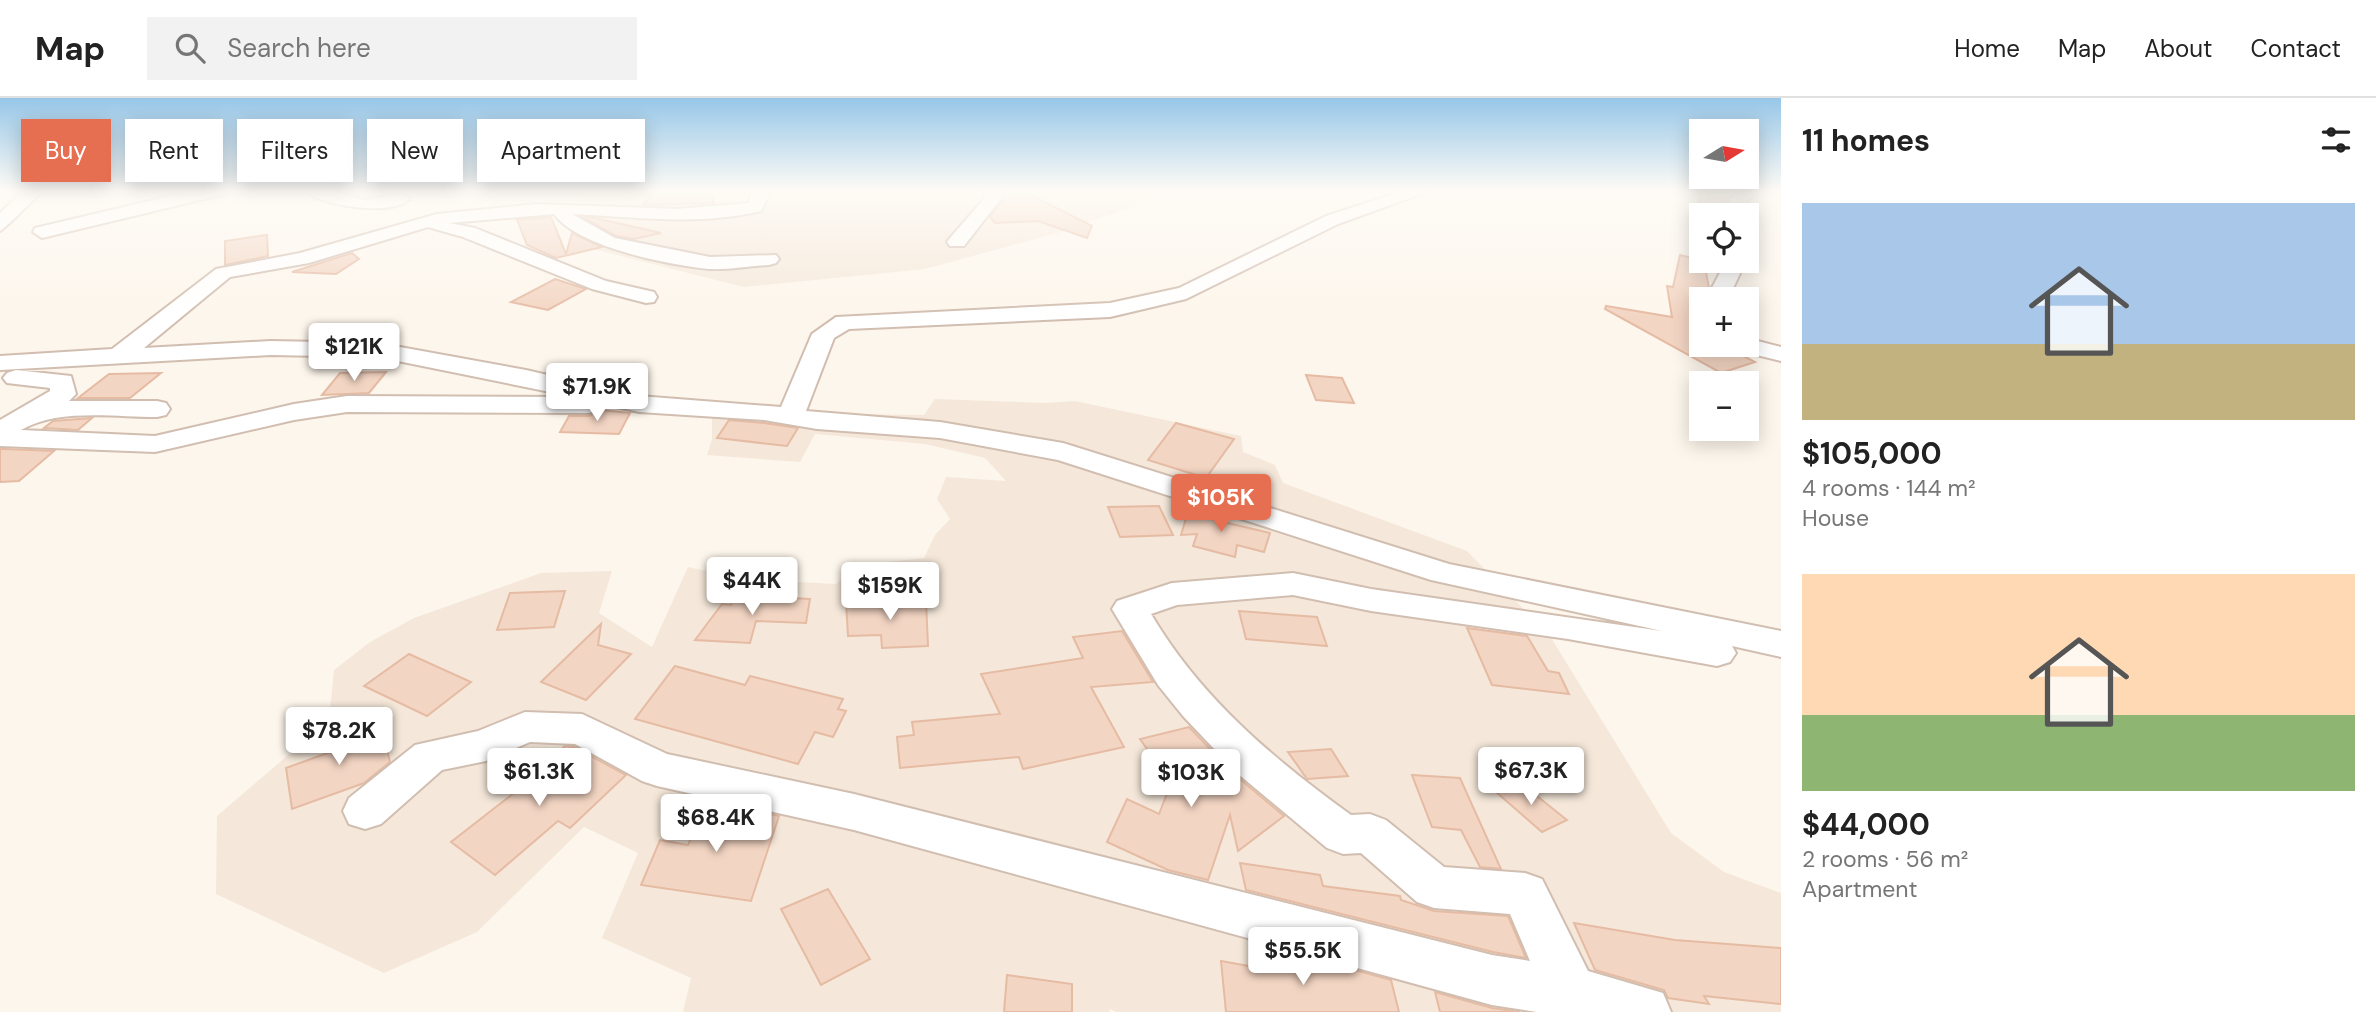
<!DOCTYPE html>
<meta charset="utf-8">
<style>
body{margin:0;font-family:"DM Sans",sans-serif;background:#f2f2f2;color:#222;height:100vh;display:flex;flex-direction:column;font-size:26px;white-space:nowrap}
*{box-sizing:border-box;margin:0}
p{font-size:23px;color:#767676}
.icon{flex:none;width:38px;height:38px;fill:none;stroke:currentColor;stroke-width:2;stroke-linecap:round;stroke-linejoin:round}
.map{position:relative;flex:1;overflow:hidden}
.side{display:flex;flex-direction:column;background:#fff;width:595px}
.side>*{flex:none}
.banner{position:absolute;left:21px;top:21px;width:665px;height:63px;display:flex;gap:14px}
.needle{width:46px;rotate:79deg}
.controls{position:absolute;left:1689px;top:21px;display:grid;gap:14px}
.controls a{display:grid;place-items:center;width:70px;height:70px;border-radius:0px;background:#fff;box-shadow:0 4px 18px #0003;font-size:35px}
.price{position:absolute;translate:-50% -60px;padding:0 16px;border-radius:7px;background:#fff;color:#222;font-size:23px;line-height:46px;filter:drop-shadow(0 2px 4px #0008)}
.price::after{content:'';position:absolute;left:50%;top:42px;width:21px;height:16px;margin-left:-10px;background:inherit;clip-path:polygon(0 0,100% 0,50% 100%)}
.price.active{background:#e76f51;color:#fff}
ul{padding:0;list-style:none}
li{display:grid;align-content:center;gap:14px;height:371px;padding:0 21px}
li span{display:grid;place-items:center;height:217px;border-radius:0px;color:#555}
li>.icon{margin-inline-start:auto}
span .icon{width:126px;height:126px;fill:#fffc;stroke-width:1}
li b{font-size:30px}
h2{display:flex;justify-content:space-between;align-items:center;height:84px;padding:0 21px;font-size:30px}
.tag{padding:0 24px;border-radius:0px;background:#fff;box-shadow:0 4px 18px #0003;font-size:24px;line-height:63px}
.tag.active{background:#e76f51;color:#fff}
header{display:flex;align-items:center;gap:42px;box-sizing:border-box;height:98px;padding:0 35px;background:#fff;border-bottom:2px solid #e0e0e0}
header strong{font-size:33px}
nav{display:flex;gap:38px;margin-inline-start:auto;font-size:24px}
.search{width:490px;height:63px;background:#f2f2f2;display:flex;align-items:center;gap:18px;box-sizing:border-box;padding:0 24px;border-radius:0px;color:#767676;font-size:26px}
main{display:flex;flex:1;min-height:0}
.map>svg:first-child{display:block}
</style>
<header>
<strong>Map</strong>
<div class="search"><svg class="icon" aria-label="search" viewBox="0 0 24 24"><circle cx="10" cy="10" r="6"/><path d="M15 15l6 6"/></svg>Search here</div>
<nav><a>Home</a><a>Map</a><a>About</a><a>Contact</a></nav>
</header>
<main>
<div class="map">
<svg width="1781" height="914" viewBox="0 0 1781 914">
<rect width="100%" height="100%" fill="#fdf6ec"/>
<g fill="#f5e8da">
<path d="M579 92H1181L1061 134 925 171 744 189 573 146Z"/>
<path d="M935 301 1046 305 1075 303 1241 338 1243 354 1275 367 1283 385 1467 453 1550 538 1671 735 1724 774 1781 795V914H1116L1110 911 1109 914H683L691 880 602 840 638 755 584 729 477 834 384 875 216 796 217 718 329 622 334 572 370 544 414 520 541 475 612 473 599 515 652 549 688 469 744 481 836 486 861 467 924 460 935 437 950 421 937 401 946 379 1006 383 985 360 925 346 815 336 800 364 707 357 712 341V314L924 317Z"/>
</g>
<g fill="#f3d5c3" stroke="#e6bba3" stroke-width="2">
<path d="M1002 92H1021L1092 128 1087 140 1038 123 995 125 990 119 1005 100Z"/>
<path d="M1702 92H1731L1719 114 1697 110Z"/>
<path d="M655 94 713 95V105L643 107Z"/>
<path d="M551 119 566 156 572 135 602 149 556 160 527 147 517 122Z"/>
<path d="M583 119 595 120 661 135 634 141 616 138Z"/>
<path d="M267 137 268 158 225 167V143Z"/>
<path d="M352 155 359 161 336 176 292 174Z"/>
<path d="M1680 157 1704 163 1709 190 1701 201V247H1722L1755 264 1721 275 1605 211 1606 208 1672 219 1667 188 1673 189Z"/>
<path d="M555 181 586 191 548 212 511 204Z"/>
<path d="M386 274 369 295 322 297 340 275Z"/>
<path d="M161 275 130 300H78L109 276Z"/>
<path d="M1306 277 1342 280 1354 305 1316 302Z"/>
<path d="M600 312 630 315 619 336 560 334 569 318H589Z"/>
<path d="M92 320 78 332 44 330 53 323Z"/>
<path d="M729 322 764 325 798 330 787 348 717 340Z"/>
<path d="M1176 325 1234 341 1206 380 1148 362Z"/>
<path d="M0 351H5L54 353 19 383 0 384Z"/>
<path d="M1190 407 1216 416 1215 422 1270 435 1264 454 1237 447 1235 459 1193 448 1197 436 1181 437Z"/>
<path d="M1159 408 1173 437 1120 439 1108 409Z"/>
<path d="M565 493 554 529 497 532 510 495Z"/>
<path d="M734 497 810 501 806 525 756 523 750 545 695 542 722 506 731 507Z"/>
<path d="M926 503 928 548 882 550 881 537 848 538 846 504Z"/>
<path d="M1239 513 1317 519 1327 548 1246 541Z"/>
<path d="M601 526 598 547 631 556 586 602 541 584Z"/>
<path d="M1467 530 1527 538 1548 573 1559 575 1569 596 1492 587Z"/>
<path d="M1122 533 1153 584 1091 589 1124 649 1023 671 1019 659 900 670 897 639 914 637 912 624 1000 616 981 576 1083 560 1073 539Z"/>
<path d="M409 556 471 584 427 618 364 588Z"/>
<path d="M675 568 745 587 750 578 843 601 838 611 846 613 833 639 815 634 798 666 635 621Z"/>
<path d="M380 623 390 664 364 685 292 711 286 670 347 648 344 636Z"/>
<path d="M1189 629 1235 677 1284 718 1238 753 1230 717 1208 782 1168 772 1107 744 1127 701 1159 716 1171 685 1140 641Z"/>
<path d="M565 648 574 649 626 677 570 730 558 723 495 777 451 744 510 698Z"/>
<path d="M1331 651 1348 678 1307 681 1288 654Z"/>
<path d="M1412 677 1460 680 1501 771 1480 769 1461 732 1432 729Z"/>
<path d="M1518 683 1567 722 1542 734 1496 694Z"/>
<path d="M706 702 779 718 751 803 641 787 660 742 688 747Z"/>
<path d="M1240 765 1320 777 1323 788 1400 798 1401 802 1434 813 1508 818 1526 860 1493 854 1246 792Z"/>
<path d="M828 791 870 861 821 887 781 811Z"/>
<path d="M1574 825 1675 842 1781 850V906L1704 898 1709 906 1668 900 1664 892 1595 872Z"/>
<path d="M1260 846 1391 882 1399 914H1226L1221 863 1265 871Z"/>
<path d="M1007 877 1072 886V914H1004Z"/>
<path d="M1435 894 1492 910 1520 914H1440Z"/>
</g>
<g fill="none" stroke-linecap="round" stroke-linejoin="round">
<g stroke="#d1beb0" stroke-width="4">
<g id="minor">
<path d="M24 92H43C38 98 4 131 0 133V115Z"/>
<path d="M196 92H227L225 96 42 140 33 134 35 130Z"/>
<path d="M304 92H332L364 102 401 96 410 101C393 119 320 108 304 92Z"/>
<path d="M754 92H771L761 113C699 128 636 119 572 116L615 140 710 159 776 157 779 161 776 165 769 167C750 168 728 172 709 171 668 167 578 149 554 116L449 125 475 130 606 183 654 194 657 199 654 204 646 205 592 191 463 139 428 129 309 165 230 179 144 250 270 243 378 245 526 272 639 298 781 309 812 236 836 219 1110 205 1179 190 1326 118 1406 92H1432L1338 126 1186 201 1110 219 849 231 834 240 806 313 940 324 1063 345 1449 466 1781 533V559L1732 548 1736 555 1730 564 1717 568 1568 541 1371 513 1293 497 1177 507 1151 516C1200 599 1273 661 1351 717L1370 716 1386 722 1444 769 1525 775 1542 781 1588 873 1663 895 1671 914H1537L1492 907 854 732 657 688 642 683 575 646 530 644 486 663 442 672 381 726 365 731 349 726 343 713 349 700 415 647 478 633 525 614 582 616 667 656 854 696 1492 857 1530 863 1510 816 1434 810 1417 804 1361 755 1343 756 1327 750 1237 675 1183 618 1158 587 1112 511 1117 503 1172 485 1293 475 1371 491 1662 533 1431 482 1058 362 940 340 817 331 764 322 639 314 600 305 597 313 588 315 347 314 294 322 155 354 0 348V322L50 293V290L7 285 3 280 7 275 16 272 71 278 76 296 69 303H157L166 305 170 311 166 317 157 319C114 319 58 310 21 332L155 338 294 306 347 298 575 299 378 259 270 257 0 272V258L112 251 216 171 300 155 437 116 537 106 677 111 748 105Z"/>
<path d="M982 92H999L1003 98 964 148H950L947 144 950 140 983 102 985 98Z"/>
<path d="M1742 92H1761L1745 105 1738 117H1720L1733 98Z"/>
<path d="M1722 163H1742L1743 169 1728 201H1706L1723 169Z"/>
<path d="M1746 240 1781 249V263L1736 252 1732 247H1746Z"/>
</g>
</g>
<use href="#minor" fill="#fff" fill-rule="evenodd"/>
</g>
<linearGradient id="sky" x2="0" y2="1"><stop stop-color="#97c7e8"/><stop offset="0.42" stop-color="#fefbf6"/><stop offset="1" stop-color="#fefbf6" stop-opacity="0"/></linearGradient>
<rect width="1781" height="220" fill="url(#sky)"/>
</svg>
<div class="controls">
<a><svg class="needle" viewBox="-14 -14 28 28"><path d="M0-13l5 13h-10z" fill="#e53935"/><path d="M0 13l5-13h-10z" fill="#767676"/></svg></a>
<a><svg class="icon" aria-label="locate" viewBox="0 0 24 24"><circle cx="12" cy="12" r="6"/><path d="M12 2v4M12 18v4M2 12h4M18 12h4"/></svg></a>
<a>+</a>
<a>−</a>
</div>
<b class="price" style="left:354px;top:285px">$121K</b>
<b class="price" style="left:597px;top:325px">$71.9K</b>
<b class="price active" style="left:1221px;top:436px">$105K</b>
<b class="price" style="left:752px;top:519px">$44K</b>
<b class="price" style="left:890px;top:524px">$159K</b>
<b class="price" style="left:339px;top:669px">$78.2K</b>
<b class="price" style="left:1531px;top:709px">$67.3K</b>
<b class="price" style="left:539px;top:710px">$61.3K</b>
<b class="price" style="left:1191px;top:711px">$103K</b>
<b class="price" style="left:716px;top:756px">$68.4K</b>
<b class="price" style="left:1303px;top:889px">$55.5K</b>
<div class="banner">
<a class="tag active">Buy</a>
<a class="tag">Rent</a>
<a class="tag">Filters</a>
<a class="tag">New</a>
<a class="tag">Apartment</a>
</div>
</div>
<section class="side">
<h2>11 homes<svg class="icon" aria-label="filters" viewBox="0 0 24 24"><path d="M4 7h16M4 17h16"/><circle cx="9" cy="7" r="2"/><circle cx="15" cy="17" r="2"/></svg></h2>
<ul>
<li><span style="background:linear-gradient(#a9c7e8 65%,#c2b280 0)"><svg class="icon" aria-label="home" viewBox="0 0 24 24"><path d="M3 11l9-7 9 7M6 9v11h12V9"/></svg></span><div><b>$105,000</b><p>4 rooms · 144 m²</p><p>House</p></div></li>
<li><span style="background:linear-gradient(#ffd9b3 65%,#8fb573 0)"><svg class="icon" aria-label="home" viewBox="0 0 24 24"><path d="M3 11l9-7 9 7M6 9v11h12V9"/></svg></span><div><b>$44,000</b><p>2 rooms · 56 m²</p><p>Apartment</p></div></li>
</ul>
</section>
</main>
